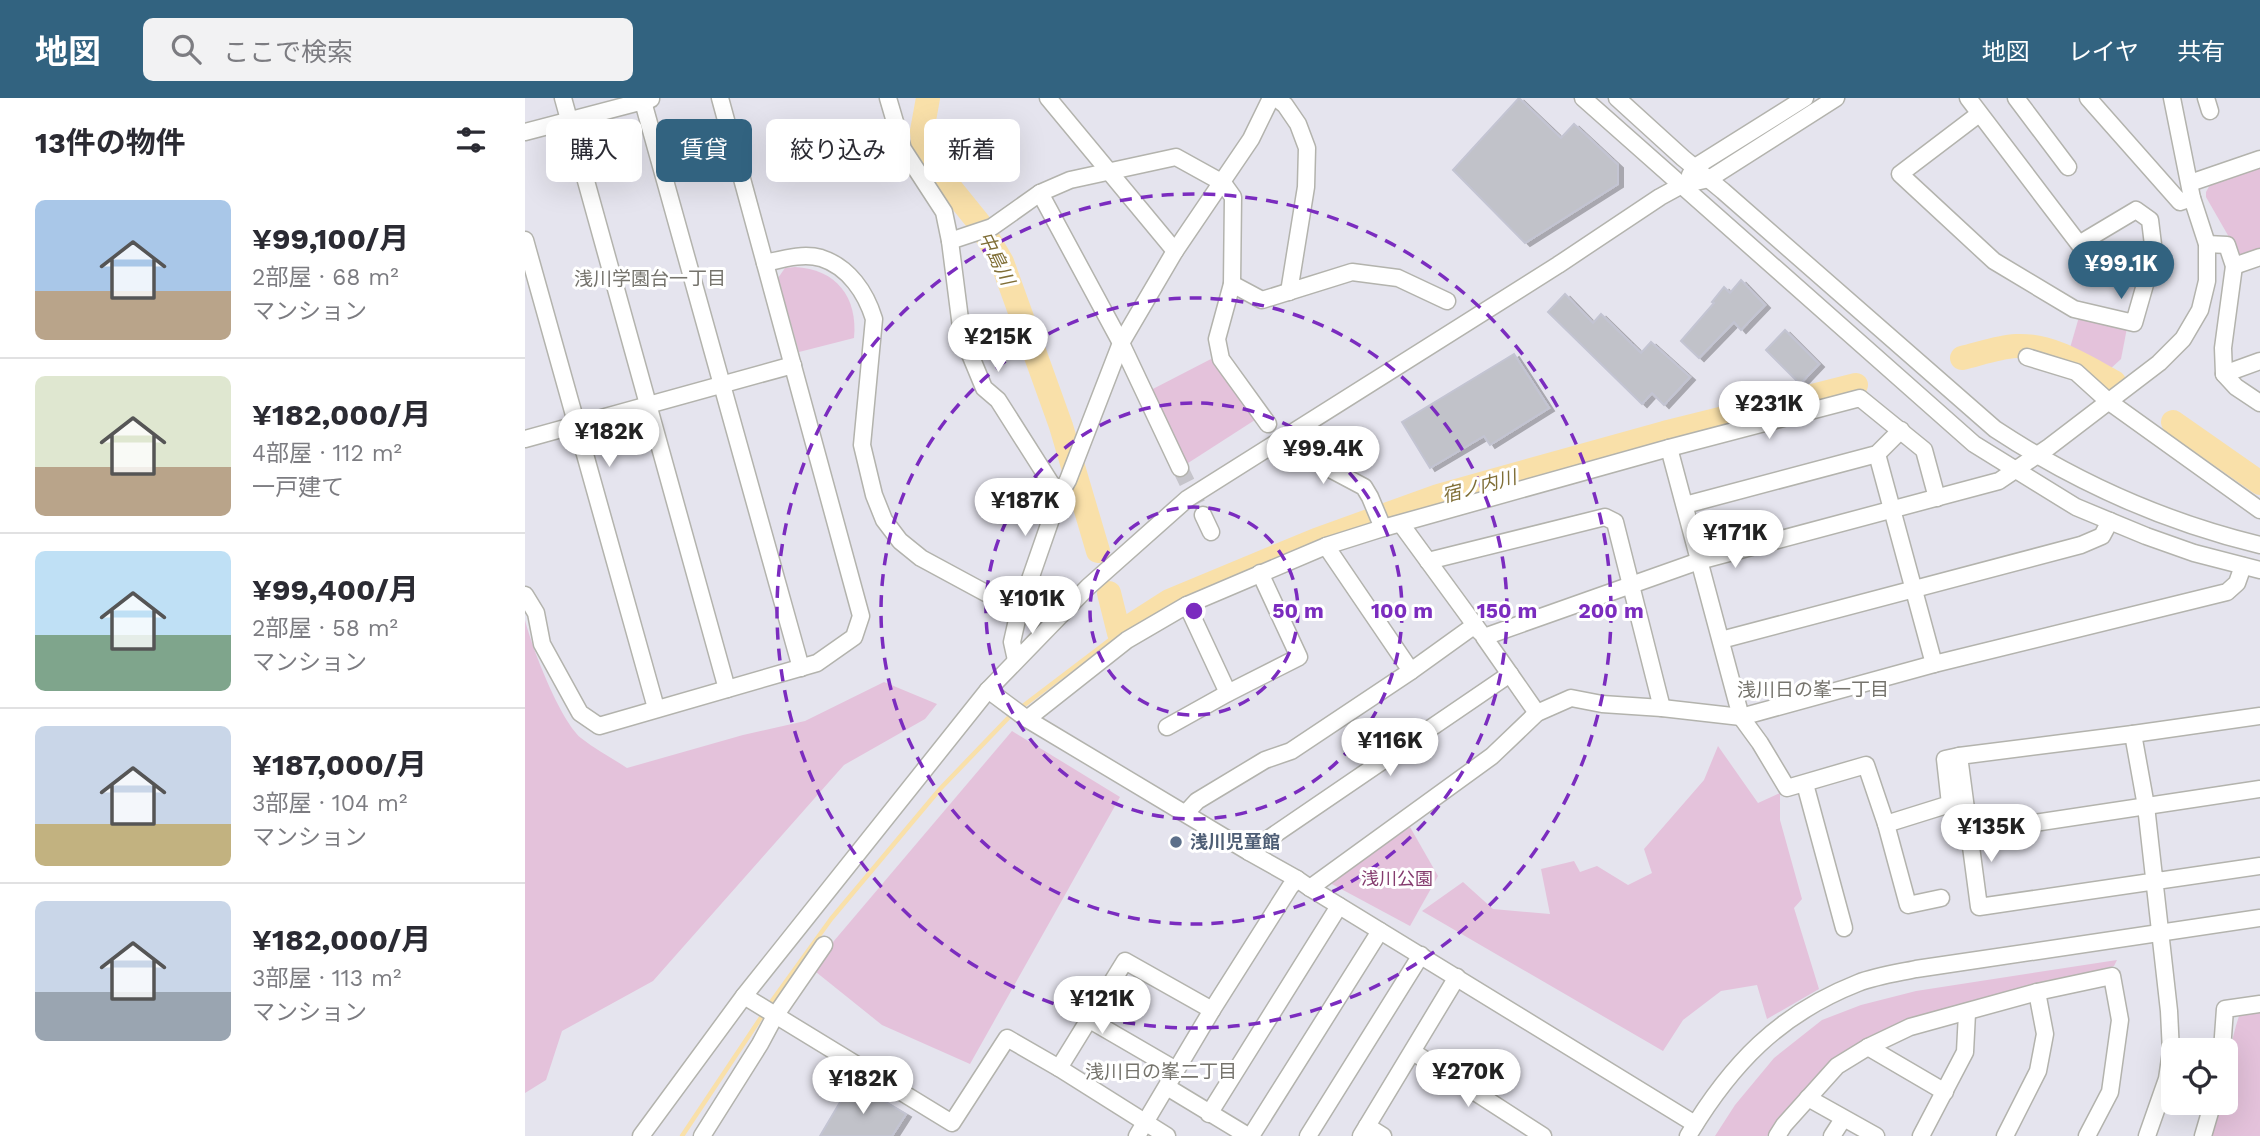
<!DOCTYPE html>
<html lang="ja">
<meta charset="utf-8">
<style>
body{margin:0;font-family:"Work Sans","Noto Sans JP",sans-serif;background:#f2f2f3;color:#2b2b33;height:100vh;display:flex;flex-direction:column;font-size:26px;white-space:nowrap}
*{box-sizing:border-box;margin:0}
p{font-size:23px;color:#7c7c81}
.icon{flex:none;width:38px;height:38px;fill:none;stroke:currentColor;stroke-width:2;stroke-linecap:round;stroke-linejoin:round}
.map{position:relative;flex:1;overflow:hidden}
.drawer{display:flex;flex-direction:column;background:#fff;width:525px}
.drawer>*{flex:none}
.banner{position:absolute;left:21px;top:21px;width:665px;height:63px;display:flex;gap:14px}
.tools{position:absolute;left:1636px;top:940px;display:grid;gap:14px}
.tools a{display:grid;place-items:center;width:77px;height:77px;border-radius:10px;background:#fff;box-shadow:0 7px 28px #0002;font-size:35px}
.price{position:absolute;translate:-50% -60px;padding:0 16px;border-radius:24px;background:#fff;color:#222;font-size:23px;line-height:46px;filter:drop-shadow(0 2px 4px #0008)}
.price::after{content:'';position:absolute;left:50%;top:42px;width:21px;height:16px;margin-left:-10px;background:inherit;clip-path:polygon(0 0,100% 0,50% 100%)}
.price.selected{background:#326380;color:#fff}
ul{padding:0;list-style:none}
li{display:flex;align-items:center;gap:21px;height:175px;padding:0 35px}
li+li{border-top:2px solid #e1e1e2}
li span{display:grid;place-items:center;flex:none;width:196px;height:140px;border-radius:10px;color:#555}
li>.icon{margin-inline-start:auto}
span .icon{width:84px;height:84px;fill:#fffc;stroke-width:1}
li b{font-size:30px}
h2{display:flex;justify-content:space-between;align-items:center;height:84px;padding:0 35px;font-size:30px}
.tag{padding:0 24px;border-radius:10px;background:#fff;box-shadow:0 7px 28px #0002;font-size:24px;line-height:63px}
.tag.selected{background:#326380;color:#fff}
header{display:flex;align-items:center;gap:42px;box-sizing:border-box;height:98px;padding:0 35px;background:#326380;color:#fff}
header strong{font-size:33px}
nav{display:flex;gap:38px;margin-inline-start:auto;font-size:24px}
.search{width:490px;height:63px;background:#f2f2f3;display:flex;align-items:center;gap:18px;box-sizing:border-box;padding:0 24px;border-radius:10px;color:#7c7c81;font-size:26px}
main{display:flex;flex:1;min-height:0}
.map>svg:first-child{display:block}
</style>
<header>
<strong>地図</strong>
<div class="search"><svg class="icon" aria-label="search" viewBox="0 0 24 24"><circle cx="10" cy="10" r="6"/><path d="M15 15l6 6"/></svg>ここで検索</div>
<nav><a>地図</a><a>レイヤ</a><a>共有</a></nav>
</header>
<main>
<section class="drawer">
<h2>13件の物件<svg class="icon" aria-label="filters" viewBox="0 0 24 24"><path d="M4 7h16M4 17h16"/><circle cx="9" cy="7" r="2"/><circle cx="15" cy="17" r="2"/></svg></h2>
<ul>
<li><span style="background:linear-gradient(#a9c7e8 65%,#b9a48a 0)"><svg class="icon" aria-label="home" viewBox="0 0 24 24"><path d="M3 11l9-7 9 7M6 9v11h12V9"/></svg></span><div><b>¥99,100/月</b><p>2部屋 · 68 m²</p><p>マンション</p></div></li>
<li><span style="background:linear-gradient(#dfe7d0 65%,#b9a48a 0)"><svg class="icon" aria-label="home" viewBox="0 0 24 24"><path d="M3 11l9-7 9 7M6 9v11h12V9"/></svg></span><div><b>¥182,000/月</b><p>4部屋 · 112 m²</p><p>一戸建て</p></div></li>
<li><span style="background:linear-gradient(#bfe0f5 60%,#7fa58c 0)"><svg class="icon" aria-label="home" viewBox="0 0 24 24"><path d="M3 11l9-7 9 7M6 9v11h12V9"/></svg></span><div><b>¥99,400/月</b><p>2部屋 · 58 m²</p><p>マンション</p></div></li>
<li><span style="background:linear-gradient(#c9d6e8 70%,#c2b280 0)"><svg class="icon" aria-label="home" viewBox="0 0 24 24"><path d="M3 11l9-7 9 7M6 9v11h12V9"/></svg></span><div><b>¥187,000/月</b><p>3部屋 · 104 m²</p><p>マンション</p></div></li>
<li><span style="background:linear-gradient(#c9d6e8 65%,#9aa5b1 0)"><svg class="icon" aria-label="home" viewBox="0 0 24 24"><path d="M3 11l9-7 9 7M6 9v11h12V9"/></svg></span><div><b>¥182,000/月</b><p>3部屋 · 113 m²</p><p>マンション</p></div></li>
</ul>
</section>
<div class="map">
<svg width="1735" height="1038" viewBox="0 0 1735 1038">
<defs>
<filter id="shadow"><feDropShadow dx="5" dy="3" stdDeviation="0" flood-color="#0004"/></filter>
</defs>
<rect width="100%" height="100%" fill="#e5e4ee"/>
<g fill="#e4c2db">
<path d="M1735 67V153L1716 160 1681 99V94L1686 85Z"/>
<path d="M270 169C311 171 333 199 329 240L274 254 253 180 260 170Z"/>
<path d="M1554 219 1602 230 1596 261 1584 272 1545 250Z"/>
<path d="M686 261 733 320 660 367 624 293Z"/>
<path d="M0 522C7 550 35 622 56 640 70 651 87 660 102 670L218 637 280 623 359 584 412 606 400 621 319 667 128 883 37 933 21 982 0 995Z"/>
<path d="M487 633 595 699 445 966 357 927 286 870Z"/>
<path d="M1193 648 1233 705 1255 695V722L1277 801 1269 810 1294 891 1242 921 1232 887 1196 893 1158 922 1138 953 897 813 938 784 968 811 1025 816 1016 771 1049 763 1055 774 1072 768 1103 787 1127 775 1119 751 1179 682Z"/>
<path d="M885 729 913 778 885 828 805 785Z"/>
<path d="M1592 862 1589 868 1387 920 1351 936 1299 971 1252 1023 1242 1038H1190L1210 1007 1249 960 1297 922 1336 907 1391 893Z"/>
<path d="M1735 912V1038H1683L1692 1005 1701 1004C1701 973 1705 944 1715 915Z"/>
</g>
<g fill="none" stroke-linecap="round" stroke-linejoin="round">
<g stroke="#f9e0a9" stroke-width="4.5">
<path d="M494 611 594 535"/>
<path d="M244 907 306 821 415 691 487 616"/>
<path d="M157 1038 239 915"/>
</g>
<g stroke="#f9e0a9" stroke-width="24">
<path d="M403 0 397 33 399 57 454 125 477 164 536 328 573 453"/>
<path d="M1437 260C1454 256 1473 249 1491 248 1526 246 1559 268 1589 284"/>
<path d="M1648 324 1735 385"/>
<path d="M584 495 594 535 644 503 791 442 913 398 1139 335 1331 287"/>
</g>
</g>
<g fill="#c1c2c9" stroke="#c3c4d2" stroke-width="2" filter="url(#shadow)">
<path d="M994 0 1036 40 1049 26 1093 67V86L1000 145 928 72Z"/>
<path d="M1216 182 1240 207 1216 232 1209 224 1174 260 1156 243 1189 205 1187 204 1199 189 1205 195Z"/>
<path d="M1040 196 1068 225 1076 216 1116 255 1126 244 1165 279 1139 307 1127 295 1117 306 1023 214Z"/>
<path d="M1260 232 1294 266 1275 286 1241 252Z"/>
<path d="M989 256 1024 310 965 347 959 338 905 370 877 324Z"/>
<path d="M327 984 381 1016 367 1038H295Z"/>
</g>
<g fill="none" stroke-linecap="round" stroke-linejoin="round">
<path stroke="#c5c4ca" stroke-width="16" stroke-dasharray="16 8" stroke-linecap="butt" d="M655 370 678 417"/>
<g stroke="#b3b3ad" stroke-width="19">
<g id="minor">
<path d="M38 0 202 591"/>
<path d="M117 0 276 570"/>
<path d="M363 0 378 51 419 114 425 143"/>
<path d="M523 0 650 153"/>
<path d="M751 0 760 7 773 26 782 50 781 89 764 194"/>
<path d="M1058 0 1449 346 1551 409 1621 438 1669 455 1735 472"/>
<path d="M1092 0 1158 60 1198 93 1470 331C1552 385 1640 424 1735 447"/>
<path d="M1443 0 1554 146 1611 112 1625 122 1629 155 1609 225 1549 211 1469 163 1375 76 1454 16"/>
<path d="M1491 0 1543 69"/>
<path d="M1563 0 1655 104 1667 100"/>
<path d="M1681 0 1685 13"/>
<path d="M0 34 126 1"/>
<path d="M1165 77 1170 69 1280 0"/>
<path d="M1665 85 1735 61"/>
<path d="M515 95 545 82 651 59 698 85 708 99 707 186 692 241 696 261 743 326"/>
<path d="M0 142 131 610"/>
<path d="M1682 146 1702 147 1709 168 1698 250 1699 276 1711 289 1735 305"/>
<path d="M240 165C258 161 278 155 296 160 324 169 341 195 349 221L337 347 349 397 359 422 375 443 396 460 494 513"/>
<path d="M1709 168 1735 159"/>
<path d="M707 186 737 202 827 174 873 180 922 203"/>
<path d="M1502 259 1551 274 1583 303 1735 412"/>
<path d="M1699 276 1735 263"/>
<path d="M0 341 268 267"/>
<path d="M1144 350 1216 619 1235 645 1262 690 1341 667 1361 726 1425 706 1420 661 1434 658"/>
<path d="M773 354 839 389 845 399 858 430"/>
<path d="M1352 356 1409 566"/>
<path d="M534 398 473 302 459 290 437 237 425 143 467 129 515 95 596 245 655 370"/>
<path d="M1160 407 1352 356 1376 332"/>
<path d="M678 417 686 434"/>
<path d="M876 426 955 534"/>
<path d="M801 448 886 573"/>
<path d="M903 463 1080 419 1090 424 1137 610"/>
<path d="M0 497 11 515 17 546 55 615 74 628 292 565 329 539 336 518 195 0"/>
<path d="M662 507 703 595"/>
<path d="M1196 542 1556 447 1577 438 1585 423"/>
<path d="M491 562 487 544 494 513 534 398 543 382 596 245 650 153 726 41 746 0"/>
<path d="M463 592 502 621 724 754 772 781 785 790 1170 1026"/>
<path d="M1012 615 959 539 1174 463 1474 383 1524 349 1634 265 1658 241 1675 212 1682 183V146L1667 100 1647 0"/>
<path d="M502 621 602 542 662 507 801 448 858 430 1144 350 1335 300 1399 352 1412 400"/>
<path d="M642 629 703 595 774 559 735 475"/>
<path d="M1608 636 1735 618"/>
<path d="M1280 686 1319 830"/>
<path d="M661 715 672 703 740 662 766 653 886 573 950 527"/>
<path d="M1361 726 1383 807 1416 800"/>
<path d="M1443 735 1735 691"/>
<path d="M724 754 985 576"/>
<path d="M785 790 967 658 1012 615 1046 600 1077 606 1137 610 1216 619 1409 566 1702 494 1712 485 1718 468"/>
<path d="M219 898 427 1025 482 940 534 970"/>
<path d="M565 922 651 972"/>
<path d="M1343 949 1420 994"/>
<path d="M1697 952 1700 911 1735 906"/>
<path d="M888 954 1018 1038"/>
<path d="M642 989 723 1038"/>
<path d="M1283 1000 1351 1038"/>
<path d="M684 1016 814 808"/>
<path d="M842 1028 858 1038"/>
<path d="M116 1038 219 898 463 592 563 489 662 401 1033 167 1135 99 1157 87 1184 81 1311 0"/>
<path d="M177 1038 235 946 250 918 299 847"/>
<path d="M612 1038 687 912 765 789 772 781"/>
<path d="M642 1038 534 970 600 863 687 912"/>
<path d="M726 1038 855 833"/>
<path d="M783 1038 896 857"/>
<path d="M836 1038 932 879"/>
<path d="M1163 1038C1206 966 1254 916 1333 885 1351 878 1372 875 1391 871L1735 820"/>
<path d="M1252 1038 1259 1027 1312 968 1343 949 1385 929 1512 894 1587 878 1595 922 1585 994 1562 1038"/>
<path d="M1307 1038 1318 1021"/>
<path d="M1396 1038 1440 954 1442 915"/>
<path d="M1480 1038 1513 973 1520 936 1512 894"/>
<path d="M1622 1038 1642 981 1646 954 1644 913 1621 708 1608 636 1434 658 1454 809 1735 768"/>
<path d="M1678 1038 1688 1004"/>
</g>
</g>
<use href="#minor" stroke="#fff" stroke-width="16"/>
</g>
<g fill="none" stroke="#7b2cbf" stroke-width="3.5" stroke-dasharray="12 9">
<circle cx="669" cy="513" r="104"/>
<circle cx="669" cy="513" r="208"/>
<circle cx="669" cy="513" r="313"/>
<circle cx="669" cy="513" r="417"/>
</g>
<circle fill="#5c6f8a" stroke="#fff" stroke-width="2.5" cx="651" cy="744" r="7"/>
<g text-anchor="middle" stroke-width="6" stroke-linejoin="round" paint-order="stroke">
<g font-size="18" font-weight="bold" fill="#4e5e75" stroke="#fff" text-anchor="start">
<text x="665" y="750">浅川児童館</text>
</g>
<g font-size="18" fill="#843b6e" stroke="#fff">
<text x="872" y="787">浅川公園</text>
</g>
<g font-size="19" font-style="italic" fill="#806f37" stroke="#fff">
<text transform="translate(472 160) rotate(64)" y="7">中島川</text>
<text transform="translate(954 388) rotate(-15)" y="7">宿ノ内川</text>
</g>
<g font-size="19" fill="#76746d" stroke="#fff">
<text x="125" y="187">浅川学園台一丁目</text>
<text x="1288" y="598">浅川日の峯一丁目</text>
<text x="636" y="980">浅川日の峯二丁目</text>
</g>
</g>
<circle cx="669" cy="513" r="10" fill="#7b2cbf" stroke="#fff" stroke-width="3.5"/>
<g font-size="21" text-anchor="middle" font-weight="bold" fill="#7b2cbf" stroke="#fff" stroke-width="6" stroke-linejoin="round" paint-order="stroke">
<text x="773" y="520">50 m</text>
<text x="877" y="520">100 m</text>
<text x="982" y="520">150 m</text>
<text x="1086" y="520">200 m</text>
</g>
</svg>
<div class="tools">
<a><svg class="icon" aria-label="locate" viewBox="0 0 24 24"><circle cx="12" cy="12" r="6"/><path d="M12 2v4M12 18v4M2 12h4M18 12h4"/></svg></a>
</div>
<b class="price selected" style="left:1596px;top:203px">¥99.1K</b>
<b class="price" style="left:473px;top:276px">¥215K</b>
<b class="price" style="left:1244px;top:343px">¥231K</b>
<b class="price" style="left:84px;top:371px">¥182K</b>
<b class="price" style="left:798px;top:388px">¥99.4K</b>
<b class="price" style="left:500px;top:440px">¥187K</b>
<b class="price" style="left:1210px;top:472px">¥171K</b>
<b class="price" style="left:507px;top:538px">¥101K</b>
<b class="price" style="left:865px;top:680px">¥116K</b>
<b class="price" style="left:1466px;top:766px">¥135K</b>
<b class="price" style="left:577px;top:938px">¥121K</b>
<b class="price" style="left:943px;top:1011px">¥270K</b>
<b class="price" style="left:338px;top:1018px">¥182K</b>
<div class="banner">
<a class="tag">購入</a>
<a class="tag selected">賃貸</a>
<a class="tag">絞り込み</a>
<a class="tag">新着</a>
</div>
</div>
</main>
